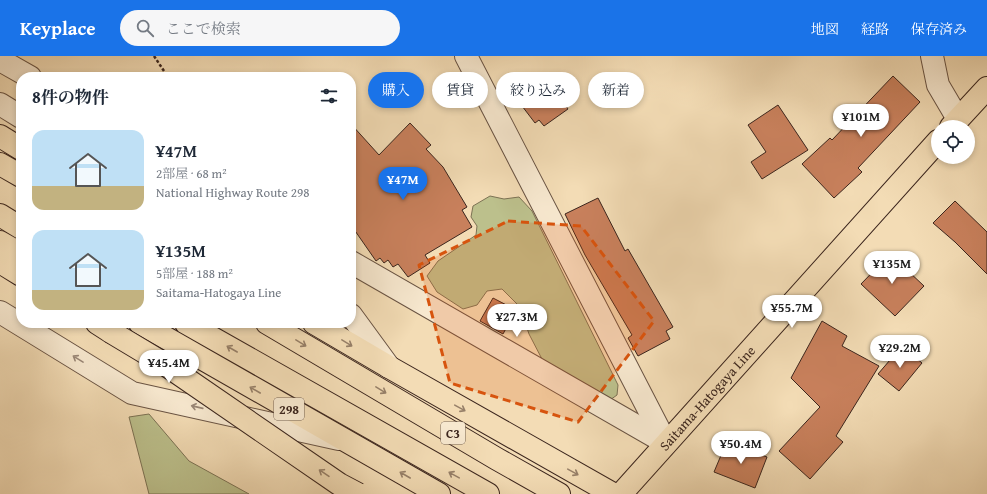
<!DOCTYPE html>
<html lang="ja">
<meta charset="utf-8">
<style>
body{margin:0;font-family:"Gentium Book Plus","Noto Serif JP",serif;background:#f6f6f7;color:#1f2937;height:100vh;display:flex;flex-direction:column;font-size:15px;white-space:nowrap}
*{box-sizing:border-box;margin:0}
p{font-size:13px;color:#747a83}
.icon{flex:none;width:22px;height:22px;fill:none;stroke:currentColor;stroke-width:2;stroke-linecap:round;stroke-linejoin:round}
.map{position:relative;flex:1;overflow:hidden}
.panel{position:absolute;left:16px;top:16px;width:340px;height:256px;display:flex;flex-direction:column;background:#fff;border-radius:16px;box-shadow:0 2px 6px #0003}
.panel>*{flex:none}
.banner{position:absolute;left:368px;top:16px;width:380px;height:36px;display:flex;gap:8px}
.tools{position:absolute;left:931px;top:64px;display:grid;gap:8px}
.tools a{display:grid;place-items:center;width:44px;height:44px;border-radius:50%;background:#fff;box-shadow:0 2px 6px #0003;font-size:20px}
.price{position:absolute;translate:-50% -34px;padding:0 9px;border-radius:14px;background:#fff;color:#222;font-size:13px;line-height:26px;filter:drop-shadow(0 1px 2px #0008)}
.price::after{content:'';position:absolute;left:50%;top:24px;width:12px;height:9px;margin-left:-6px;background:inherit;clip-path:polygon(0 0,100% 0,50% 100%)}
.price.selected{background:#1a73e8;color:#fff}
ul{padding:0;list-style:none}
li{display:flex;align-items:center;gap:12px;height:100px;padding:0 16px}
li span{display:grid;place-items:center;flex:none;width:112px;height:80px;border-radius:12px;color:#555}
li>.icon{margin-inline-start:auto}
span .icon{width:48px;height:48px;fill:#fffc;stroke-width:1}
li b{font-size:17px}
h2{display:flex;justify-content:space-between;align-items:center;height:48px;padding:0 16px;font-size:17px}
.pill{padding:0 14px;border-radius:18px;background:#fff;box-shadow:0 2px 6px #0003;font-size:14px;line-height:36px}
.pill.selected{background:#1a73e8;color:#fff}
header{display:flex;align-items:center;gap:24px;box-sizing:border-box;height:56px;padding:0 20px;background:#1a73e8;color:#fff}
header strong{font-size:19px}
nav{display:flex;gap:22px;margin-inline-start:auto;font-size:14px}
.search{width:280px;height:36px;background:#f6f6f7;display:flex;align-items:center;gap:10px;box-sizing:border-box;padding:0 14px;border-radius:22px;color:#747a83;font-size:15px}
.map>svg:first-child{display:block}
</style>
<header>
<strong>Keyplace</strong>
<div class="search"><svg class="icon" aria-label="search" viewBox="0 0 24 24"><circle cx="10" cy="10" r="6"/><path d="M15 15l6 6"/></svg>ここで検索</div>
<nav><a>地図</a><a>経路</a><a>保存済み</a></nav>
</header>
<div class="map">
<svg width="987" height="438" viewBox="0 0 987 438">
<rect width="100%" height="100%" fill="#f3dcb5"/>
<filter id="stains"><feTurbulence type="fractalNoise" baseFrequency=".005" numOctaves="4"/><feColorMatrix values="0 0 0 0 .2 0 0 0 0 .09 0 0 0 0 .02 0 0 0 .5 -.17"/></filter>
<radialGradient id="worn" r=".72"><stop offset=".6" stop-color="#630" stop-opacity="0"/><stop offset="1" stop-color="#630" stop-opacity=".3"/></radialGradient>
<g fill="#bcc08c" stroke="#7c7254">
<path d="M490 140 504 143 519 141 532 155 618 329 617 339 610 344 543 305 529 278 520 251 502 233 487 235 477 249 463 253 437 236 427 220 438 205 476 179 477 170 471 161 473 150Z"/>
<path d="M149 358 189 405 249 438H149L129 361Z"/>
</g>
<g fill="#c8805c" stroke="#3b251d">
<path d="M893 20 920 46 858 112 862 116 834 142 802 108 830 82 832 84Z"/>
<path d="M547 24 568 53 544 70 539 64 535 67 519 46 524 43 523 41Z"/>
<path d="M778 49 808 94 762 123 751 106 766 96 748 69Z"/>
<path d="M410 67 431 89 426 93 443 111 467 151 462 154 472 171 425 199 430 207 408 221 398 208 393 211 388 204 384 207 380 202 376 205 351 169V68L379 99Z"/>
<path d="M598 142 625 195 628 193 673 271 666 275 670 283 638 300 628 282 632 279 585 199 565 158Z"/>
<path d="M955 145 987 176V218L955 186 933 167Z"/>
<path d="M890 198 924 230 895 260 861 228Z"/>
<path d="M493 242 516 254 503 278 480 265Z"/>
<path d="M822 265 847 280 842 290 879 310 836 380 843 386 810 423 779 395 820 351 791 322Z"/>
<path d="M902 290 922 307 899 335 878 318Z"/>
<path d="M727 385 767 401 755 432 714 416Z"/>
</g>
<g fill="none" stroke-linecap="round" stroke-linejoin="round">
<g stroke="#695343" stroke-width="24">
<g id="minor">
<path d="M466 0 666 387"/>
<path d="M932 0 938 29 958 63"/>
<path d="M0 4 30 21"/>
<path d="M0 48 21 61"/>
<path d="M351 206 666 387"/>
<path d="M0 256 132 337 339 383"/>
<path d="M351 259 389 311"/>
</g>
</g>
<g stroke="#3b251d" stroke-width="24">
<g id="major">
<path d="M951 71 987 32"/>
<path id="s1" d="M621 438 938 85"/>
</g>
</g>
<g stroke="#3b251d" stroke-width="24">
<g id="highway">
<path d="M0 80 21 93"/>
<path d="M0 108 21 120"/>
<path d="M0 159 21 172"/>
<path d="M0 186 21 198"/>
<path d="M0 206 21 219"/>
<path d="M97 267 111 276"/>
<path d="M140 267 439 438"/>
<path d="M186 267 488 438"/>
<path d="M267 267 497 403 559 438"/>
<path d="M314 267 389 311 613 438"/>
</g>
</g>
<path stroke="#3b251d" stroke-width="2.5" stroke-dasharray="3 2" stroke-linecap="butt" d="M154 0 168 21"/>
<use href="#minor" stroke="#f7e8cf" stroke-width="22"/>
<use href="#major" stroke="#f3dcb5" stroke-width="22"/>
<use href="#highway" stroke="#f3dcb5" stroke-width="22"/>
<g stroke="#3b251d" stroke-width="24" stroke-linecap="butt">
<path id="highway-bridge" d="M111 276 166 309 339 428 358 438"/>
</g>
<use href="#highway-bridge" stroke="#f3dcb5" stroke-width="22"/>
</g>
<defs><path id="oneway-shaft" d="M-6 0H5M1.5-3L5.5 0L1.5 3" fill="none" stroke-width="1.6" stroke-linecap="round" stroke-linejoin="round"/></defs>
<g stroke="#978069">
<use href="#oneway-shaft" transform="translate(301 287) rotate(31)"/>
<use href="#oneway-shaft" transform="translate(347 287) rotate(31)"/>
<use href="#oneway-shaft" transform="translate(232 293) rotate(-150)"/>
<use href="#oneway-shaft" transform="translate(255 334) rotate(-150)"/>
<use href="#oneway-shaft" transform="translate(381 334) rotate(31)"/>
<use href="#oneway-shaft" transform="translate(460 352) rotate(29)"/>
<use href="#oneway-shaft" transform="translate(573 416) rotate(29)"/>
<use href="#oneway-shaft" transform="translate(324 417) rotate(-146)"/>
<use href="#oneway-shaft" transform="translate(405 419) rotate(-150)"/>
<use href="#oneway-shaft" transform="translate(454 419) rotate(-151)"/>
</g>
<g stroke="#998676">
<use href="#oneway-shaft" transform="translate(78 303) rotate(-148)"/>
<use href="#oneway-shaft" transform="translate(197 351) rotate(-167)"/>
</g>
<path fill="#d7540e" fill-opacity="0.2" stroke="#d7540e" stroke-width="3" stroke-dasharray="8 5" stroke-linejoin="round" d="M508 165 581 170 654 265 578 366 450 327 419 209Z"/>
<g text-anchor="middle" stroke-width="3" stroke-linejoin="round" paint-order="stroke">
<g fill="#f7e8cf" stroke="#736052" stroke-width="1">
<rect x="274" y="342" width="30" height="22" rx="3"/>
<rect x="441" y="366" width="24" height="22" rx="3"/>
</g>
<g font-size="13" font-weight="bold" fill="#3b251d">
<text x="289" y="358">298</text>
<text x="453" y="382">C3</text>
</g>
<g font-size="14" fill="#3b251d" stroke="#f7e8cf">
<text dy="5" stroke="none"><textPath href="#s1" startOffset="129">Saitama-Hatogaya Line</textPath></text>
</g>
</g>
<rect width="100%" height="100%" filter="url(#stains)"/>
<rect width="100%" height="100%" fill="url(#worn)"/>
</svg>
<div class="tools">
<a><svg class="icon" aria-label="locate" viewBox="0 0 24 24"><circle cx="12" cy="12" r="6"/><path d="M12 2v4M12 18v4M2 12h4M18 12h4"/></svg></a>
</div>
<b class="price" style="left:861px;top:82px">¥101M</b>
<b class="price selected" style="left:403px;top:145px">¥47M</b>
<b class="price" style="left:892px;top:229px">¥135M</b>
<b class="price" style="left:792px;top:273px">¥55.7M</b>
<b class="price" style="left:517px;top:282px">¥27.3M</b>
<b class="price" style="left:900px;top:313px">¥29.2M</b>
<b class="price" style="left:169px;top:328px">¥45.4M</b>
<b class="price" style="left:741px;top:409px">¥50.4M</b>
<div class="banner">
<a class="pill selected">購入</a>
<a class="pill">賃貸</a>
<a class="pill">絞り込み</a>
<a class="pill">新着</a>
</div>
<section class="panel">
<h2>8件の物件<svg class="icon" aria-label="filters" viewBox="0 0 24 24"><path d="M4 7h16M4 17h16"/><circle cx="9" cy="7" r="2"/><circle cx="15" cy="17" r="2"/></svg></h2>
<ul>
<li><span style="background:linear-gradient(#bfe0f5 70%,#c2b280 0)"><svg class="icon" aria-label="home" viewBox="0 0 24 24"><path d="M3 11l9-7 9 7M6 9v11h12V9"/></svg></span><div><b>¥47M</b><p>2部屋 · 68 m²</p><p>National Highway Route 298</p></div></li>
<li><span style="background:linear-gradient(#bfe0f5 75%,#c2b280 0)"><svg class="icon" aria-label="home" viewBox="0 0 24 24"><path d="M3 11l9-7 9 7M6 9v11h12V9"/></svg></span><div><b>¥135M</b><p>5部屋 · 188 m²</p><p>Saitama-Hatogaya Line</p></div></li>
</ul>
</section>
</div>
